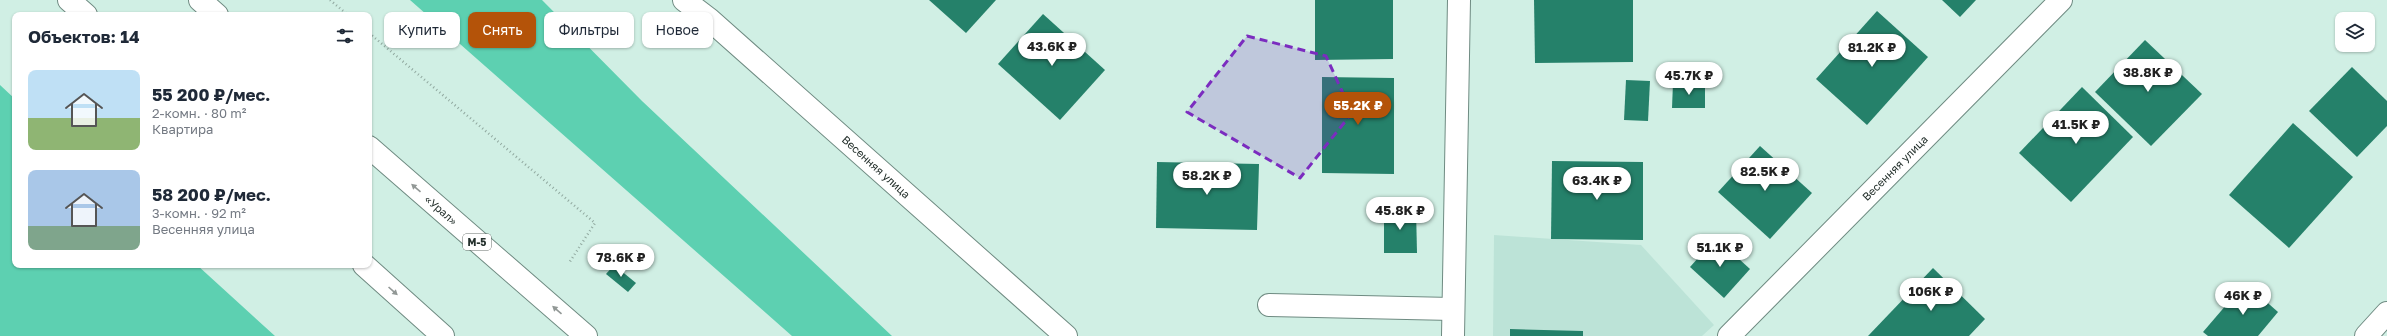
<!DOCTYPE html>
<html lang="ru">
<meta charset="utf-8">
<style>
body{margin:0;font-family:"Golos Text",sans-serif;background:#f2f2f3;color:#1f2937;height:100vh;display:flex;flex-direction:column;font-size:15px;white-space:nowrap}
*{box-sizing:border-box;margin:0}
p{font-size:13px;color:#747a83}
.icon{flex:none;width:22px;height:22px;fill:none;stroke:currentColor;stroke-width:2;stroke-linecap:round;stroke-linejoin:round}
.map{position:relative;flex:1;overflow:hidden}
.details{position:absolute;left:12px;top:12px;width:360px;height:256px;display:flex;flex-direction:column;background:#fff;border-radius:8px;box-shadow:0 1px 3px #0004}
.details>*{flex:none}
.hud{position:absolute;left:384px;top:12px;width:380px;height:36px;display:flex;gap:8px}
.controls{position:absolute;left:2335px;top:12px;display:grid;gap:8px}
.controls a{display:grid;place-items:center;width:40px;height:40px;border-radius:8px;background:#fff;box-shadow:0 1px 3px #0004;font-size:20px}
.price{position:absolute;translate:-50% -34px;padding:0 9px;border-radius:14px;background:#fff;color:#222;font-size:13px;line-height:26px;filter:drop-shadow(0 1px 2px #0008)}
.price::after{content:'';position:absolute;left:50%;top:24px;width:12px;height:9px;margin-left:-6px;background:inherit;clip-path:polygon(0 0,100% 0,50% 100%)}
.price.active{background:#b45309;color:#fff}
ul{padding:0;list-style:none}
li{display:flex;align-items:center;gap:12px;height:100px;padding:0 16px}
li span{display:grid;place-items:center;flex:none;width:112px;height:80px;border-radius:8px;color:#555}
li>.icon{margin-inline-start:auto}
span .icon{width:48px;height:48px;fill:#fffc;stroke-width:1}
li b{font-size:17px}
h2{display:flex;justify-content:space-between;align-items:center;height:48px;padding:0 16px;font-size:17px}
.tag{padding:0 14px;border-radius:8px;background:#fff;box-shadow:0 1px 3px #0004;font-size:14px;line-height:36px}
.tag.active{background:#b45309;color:#fff}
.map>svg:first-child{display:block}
</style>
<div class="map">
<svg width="2387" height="336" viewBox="0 0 2387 336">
<rect width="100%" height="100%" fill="#d0efe4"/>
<path fill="#bce3d7" d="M1494 235 1641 245 1714 325 1702 336H1493Z"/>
<g fill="#5dd0b1">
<path d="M410 0H542L642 101 892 336H792Z"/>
<path d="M0 85 15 99V265H197L275 336H0Z"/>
</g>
<g fill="#25816a">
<path d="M929 0H996L966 33Z"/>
<path d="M1315 0H1393V59L1315 60Z"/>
<path d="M1534 0H1633V62L1535 63Z"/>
<path d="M1942 0H1976L1960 17Z"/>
<path d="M1877 11 1928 57 1867 125 1816 79Z"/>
<path d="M1043 14 1105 70 1060 120 998 64Z"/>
<path d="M2145 40 2202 94 2151 146 2095 92Z"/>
<path d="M2352 67 2387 101V126L2357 157 2309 111Z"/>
<path d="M1322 77 1394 78V174L1322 173Z"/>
<path d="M1626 80 1650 81 1648 121 1624 120Z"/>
<path d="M1673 83 1705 84V108H1672Z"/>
<path d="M2082 87 2133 137 2071 202 2019 153Z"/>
<path d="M2293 123 2353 177 2289 248 2229 195Z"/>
<path d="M1760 146 1812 193 1770 239 1718 192Z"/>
<path d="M1552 161 1643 162V240L1551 239Z"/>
<path d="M1157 162 1259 164 1257 230 1156 228Z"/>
<path d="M1384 209H1416L1417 253H1384Z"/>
<path d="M1716 238 1750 269 1724 298 1690 267Z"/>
<path d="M614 265 636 283 628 292 606 274Z"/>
<path d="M1933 268 1985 319 1969 336H1868Z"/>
<path d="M2245 283 2278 312 2258 336H2208L2203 332Z"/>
<path d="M1510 329 1583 331V336H1510Z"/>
</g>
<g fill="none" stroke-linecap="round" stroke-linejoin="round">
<g stroke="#6f8b82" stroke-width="24">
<path id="service" d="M1269 305 1452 309"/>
</g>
<g stroke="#6f8b82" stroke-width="24">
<g id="minor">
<path d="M684 0 709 19 1066 336"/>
<path d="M1453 336 1459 0"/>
<path d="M1729 336 2061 0"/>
<path d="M2366 336 2387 313"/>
</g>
</g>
<g stroke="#6f8b82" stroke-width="24">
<g id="primary">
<path d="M69 0 86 15"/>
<path d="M200 0 217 15"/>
<path d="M369 147 586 336"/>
<path d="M364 265 443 336"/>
</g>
</g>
<g stroke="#90a89f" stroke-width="2.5" stroke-dasharray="1 3" stroke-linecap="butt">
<path d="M330 0 348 15"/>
<path d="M369 33 595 223 569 263"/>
</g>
<use href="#service" stroke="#fff" stroke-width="22"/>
<use href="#minor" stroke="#fff" stroke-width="22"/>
<use href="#primary" stroke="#fff" stroke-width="22"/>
</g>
<defs><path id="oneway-solid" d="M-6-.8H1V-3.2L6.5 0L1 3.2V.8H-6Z"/></defs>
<g fill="#929896">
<use href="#oneway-solid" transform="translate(416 188) rotate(-139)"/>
<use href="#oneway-solid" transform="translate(393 291) rotate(42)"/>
<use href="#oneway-solid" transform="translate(557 310) rotate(-139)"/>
</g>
<path fill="#7b2cbf" fill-opacity="0.2" stroke="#7b2cbf" stroke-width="3" stroke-dasharray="8 5" stroke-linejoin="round" d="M1247 36 1326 56 1352 113 1300 178 1187 112Z"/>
<g text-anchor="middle" stroke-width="4" stroke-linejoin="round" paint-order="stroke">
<rect fill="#fff" stroke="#666e6b" stroke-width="1" x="463" y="234" width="28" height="16" rx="3"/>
<g font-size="10" font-weight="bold" fill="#24302c">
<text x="477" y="246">М-5</text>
</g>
<g font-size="11" fill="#24302c" stroke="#fff">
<text transform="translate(876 167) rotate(42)" y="4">Весенняя улица</text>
<text transform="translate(1895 168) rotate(-45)" y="4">Весенняя улица</text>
<text transform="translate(441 210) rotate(41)" y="4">«Урал»</text>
</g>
</g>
</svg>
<div class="controls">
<a><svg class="icon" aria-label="layers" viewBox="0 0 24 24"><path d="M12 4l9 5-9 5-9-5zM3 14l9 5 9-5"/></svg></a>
</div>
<b class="price" style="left:1052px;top:67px">43.6K ₽</b>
<b class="price" style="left:1872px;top:68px">81.2K ₽</b>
<b class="price" style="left:2148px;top:93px">38.8K ₽</b>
<b class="price" style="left:1689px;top:96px">45.7K ₽</b>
<b class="price active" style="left:1358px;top:126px">55.2K ₽</b>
<b class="price" style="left:2076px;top:145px">41.5K ₽</b>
<b class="price" style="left:1765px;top:192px">82.5K ₽</b>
<b class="price" style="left:1207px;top:196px">58.2K ₽</b>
<b class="price" style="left:1597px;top:201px">63.4K ₽</b>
<b class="price" style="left:1400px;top:231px">45.8K ₽</b>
<b class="price" style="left:1720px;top:268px">51.1K ₽</b>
<b class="price" style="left:621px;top:278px">78.6K ₽</b>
<b class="price" style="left:1931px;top:312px">106K ₽</b>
<b class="price" style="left:2243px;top:316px">46K ₽</b>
<div class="hud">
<a class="tag">Купить</a>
<a class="tag active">Снять</a>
<a class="tag">Фильтры</a>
<a class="tag">Новое</a>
</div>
<section class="details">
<h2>Объектов: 14<svg class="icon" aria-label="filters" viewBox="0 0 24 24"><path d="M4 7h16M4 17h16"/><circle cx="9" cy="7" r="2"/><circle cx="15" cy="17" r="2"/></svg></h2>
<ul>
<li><span style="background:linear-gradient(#bfe0f5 60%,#8fb573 0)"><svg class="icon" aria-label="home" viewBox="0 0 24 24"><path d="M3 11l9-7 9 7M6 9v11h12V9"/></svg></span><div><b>55 200 ₽/мес.</b><p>2-комн. · 80 m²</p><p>Квартира</p></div></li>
<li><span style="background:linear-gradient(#a9c7e8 70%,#7fa58c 0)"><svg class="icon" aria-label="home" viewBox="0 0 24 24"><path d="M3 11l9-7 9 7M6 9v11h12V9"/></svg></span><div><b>58 200 ₽/мес.</b><p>3-комн. · 92 m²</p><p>Весенняя улица</p></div></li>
</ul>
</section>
</div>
